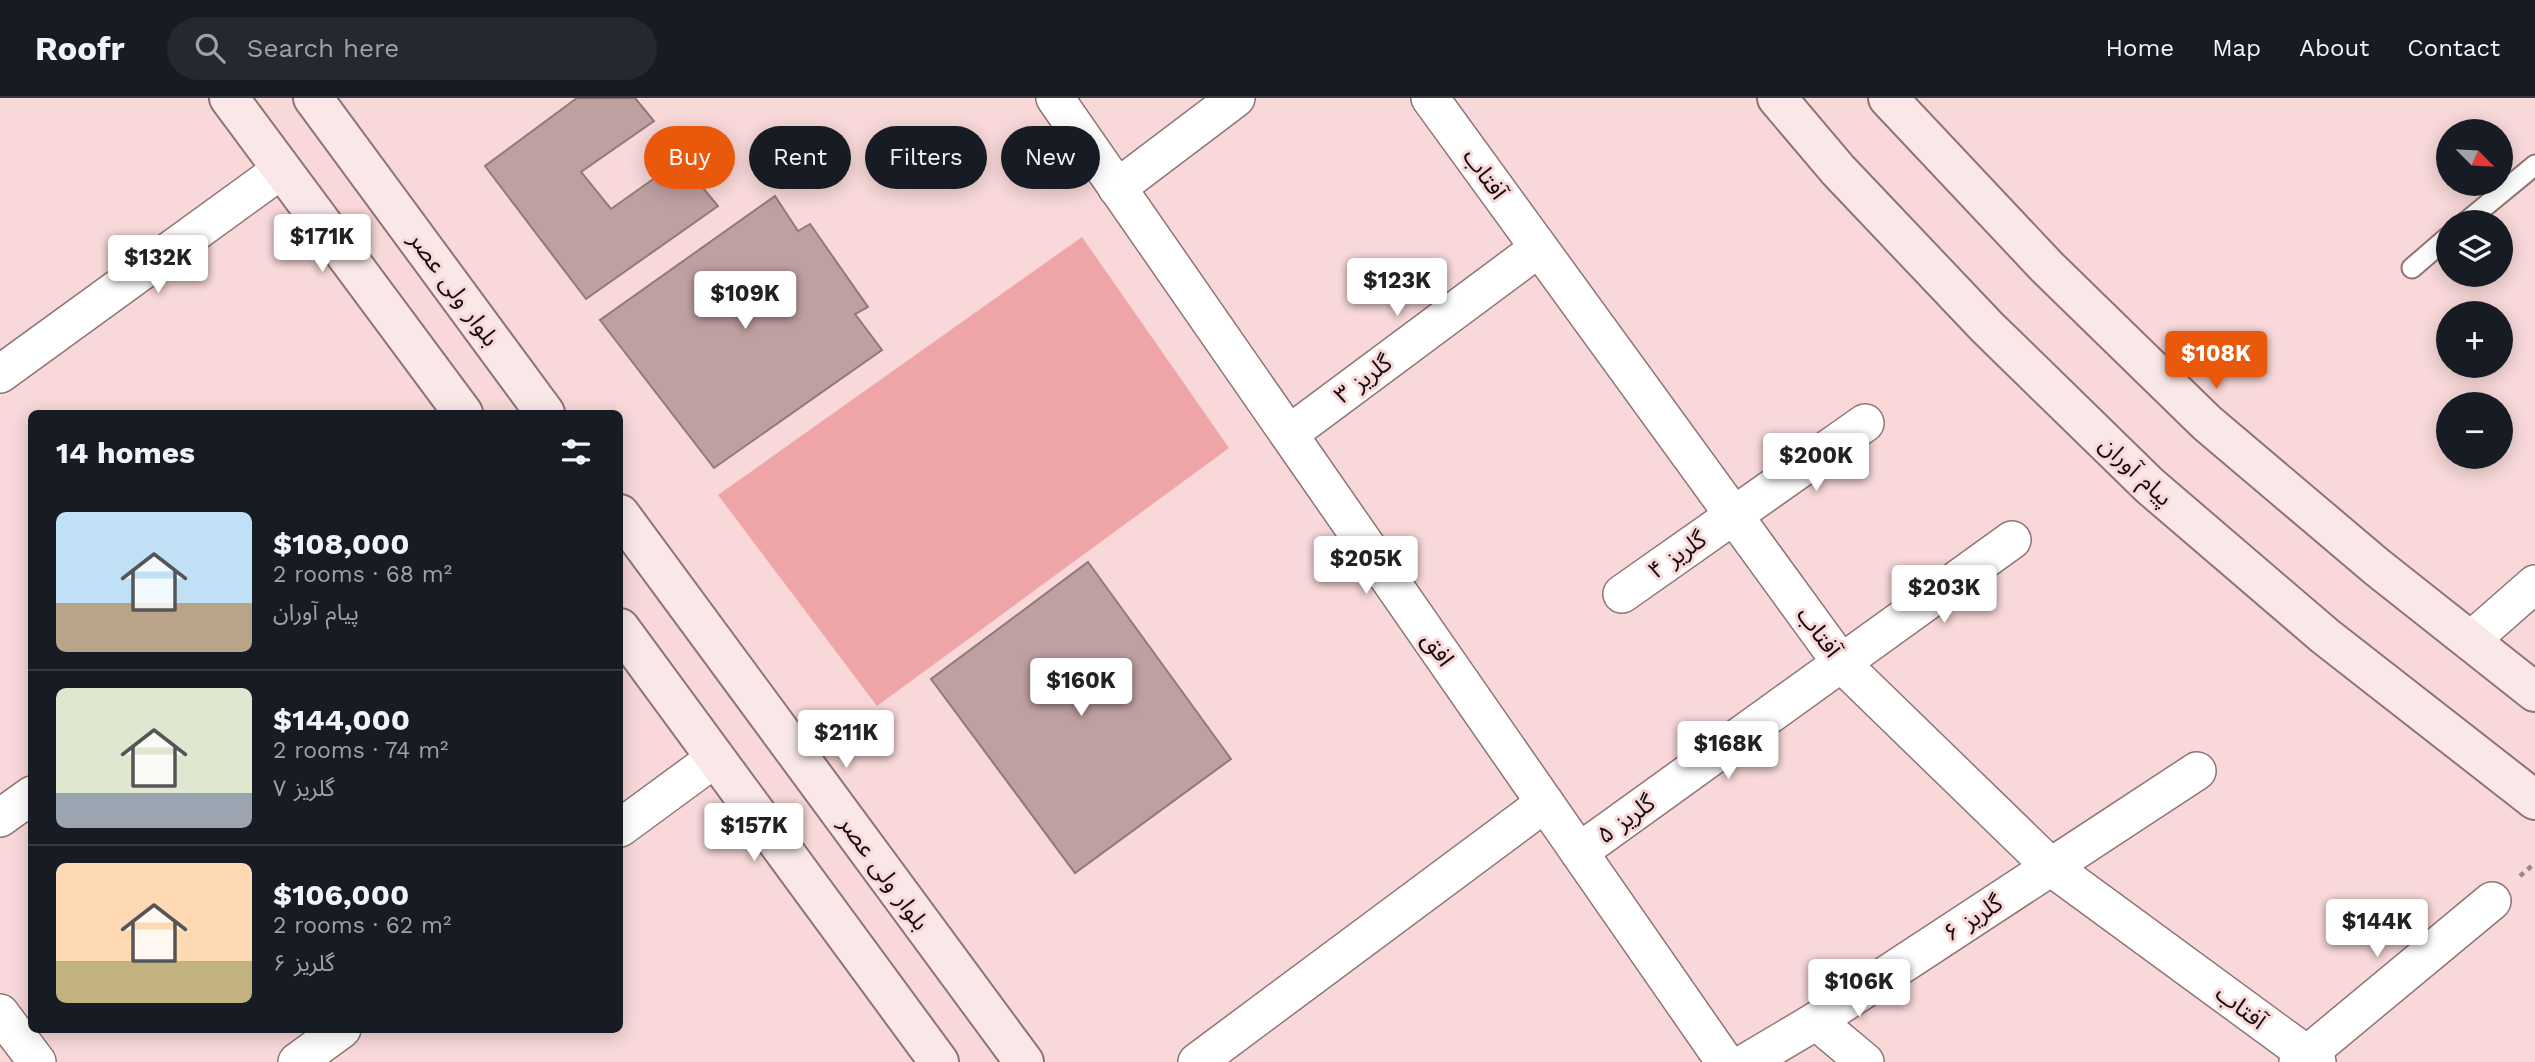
<!DOCTYPE html>
<meta charset="utf-8">
<style>
body{margin:0;font-family:"Work Sans","Noto Sans Arabic",sans-serif;background:#242831;color:#f1f3f6;height:100vh;display:flex;flex-direction:column;font-size:26px;white-space:nowrap}
*{box-sizing:border-box;margin:0}
p{font-size:23px;color:#9ea1a6}
.icon{flex:none;width:38px;height:38px;fill:none;stroke:currentColor;stroke-width:2;stroke-linecap:round;stroke-linejoin:round}
.map{position:relative;flex:1;overflow:hidden}
.panel{position:absolute;left:28px;top:312px;width:595px;height:623px;display:flex;flex-direction:column;background:#171b24;border-radius:10px;box-shadow:0 4px 18px #0003}
.panel>*{flex:none}
.hud{position:absolute;left:644px;top:28px;width:665px;height:63px;display:flex;gap:14px}
.needle{width:46px;rotate:114deg}
.fabs{position:absolute;left:2436px;top:21px;display:grid;gap:14px}
.fabs a{display:grid;place-items:center;width:77px;height:77px;border-radius:50%;background:#171b24;box-shadow:0 4px 18px #0003;font-size:35px}
.price{position:absolute;translate:-50% -60px;padding:0 16px;border-radius:7px;background:#fff;color:#222;font-size:23px;line-height:46px;filter:drop-shadow(0 2px 4px #0008)}
.price::after{content:'';position:absolute;left:50%;top:42px;width:21px;height:16px;margin-left:-10px;background:inherit;clip-path:polygon(0 0,100% 0,50% 100%)}
.price.current{background:#ea580c;color:#fff}
ul{padding:0;list-style:none}
li{display:flex;align-items:center;gap:21px;height:175px;padding:0 28px}
li+li{border-top:2px solid #363941}
li span{display:grid;place-items:center;flex:none;width:196px;height:140px;border-radius:10px;color:#555}
li>.icon{margin-inline-start:auto}
span .icon{width:84px;height:84px;fill:#fffc;stroke-width:1}
li b{font-size:30px}
h2{display:flex;justify-content:space-between;align-items:center;height:84px;padding:0 28px;font-size:30px}
.tag{padding:0 24px;border-radius:32px;background:#171b24;box-shadow:0 4px 18px #0003;font-size:24px;line-height:63px}
.tag.current{background:#ea580c;color:#fff}
header{display:flex;align-items:center;gap:42px;box-sizing:border-box;height:98px;padding:0 35px;background:#171b24;border-bottom:2px solid #363941}
header strong{font-size:33px}
nav{display:flex;gap:38px;margin-inline-start:auto;font-size:24px}
.search{width:490px;height:63px;background:#242831;display:flex;align-items:center;gap:18px;box-sizing:border-box;padding:0 24px;border-radius:38px;color:#9ea1a6;font-size:26px}
.map>svg:first-child{display:block}
</style>
<header>
<strong>Roofr</strong>
<div class="search"><svg class="icon" aria-label="search" viewBox="0 0 24 24"><circle cx="10" cy="10" r="6"/><path d="M15 15l6 6"/></svg>Search here</div>
<nav><a>Home</a><a>Map</a><a>About</a><a>Contact</a></nav>
</header>
<div class="map">
<svg width="2535" height="964" viewBox="0 0 2535 964">
<rect width="100%" height="100%" fill="#f8d8d8"/>
<path fill="#efa5a8" d="M1082 139 1229 350 877 608 718 397Z"/>
<g fill="#bfa0a1" stroke="#947878" stroke-width="2">
<path d="M577 0H635L654 23 581 74 611 111 680 62 718 108 586 201 485 68Z"/>
<path d="M775 98 798 133 810 126 868 209 855 216 882 252 714 370 600 222Z"/>
<path d="M1088 464 1231 661 1075 775 931 581Z"/>
</g>
<g fill="none" stroke-linecap="round" stroke-linejoin="round">
<g stroke="#907374" stroke-width="23">
<g id="lane">
<path d="M2466 124 2535 67"/>
<path d="M2412 170 2448 139"/>
</g>
</g>
<g stroke="#907374" stroke-width="40">
<g id="street">
<path d="M1055 0 1725 964"/>
<path d="M1430 0 1842 566 2051 769 2317 964"/>
<path d="M1117 90 1236 0"/>
<path d="M0 276 281 72"/>
<path d="M1289 336 1539 150"/>
<path d="M1622 496 1865 325"/>
<path d="M2470 543 2535 486"/>
<path d="M0 720 32 697"/>
<path d="M620 730 714 661"/>
<path d="M1579 754 2012 442"/>
<path d="M0 915 37 964"/>
<path d="M1816 923 1865 964"/>
<path d="M297 964 342 931"/>
<path d="M1197 964 1545 705"/>
<path d="M1747 964 1816 923 2197 673"/>
<path d="M2298 964 2492 803"/>
</g>
</g>
<g stroke="#907374" stroke-width="42">
<g id="secondary">
<path d="M229 0 463 315"/>
<path d="M313 0 545 315"/>
<path d="M1777 0 1838 72 1987 229 2150 388 2325 538 2535 702"/>
<path d="M1888 0 2047 169 2207 325 2377 469 2535 594"/>
<path d="M620 416 1024 964"/>
<path d="M620 530 939 964"/>
</g>
</g>
<path stroke="#9d8686" stroke-width="4.5" stroke-dasharray="5 5" stroke-linecap="butt" d="M2520 778 2535 765"/>
<use href="#lane" stroke="#fff" stroke-width="19"/>
<use href="#street" stroke="#fff" stroke-width="37"/>
<use href="#secondary" stroke="#fae8e9" stroke-width="38"/>
</g>
<g text-anchor="middle" stroke-width="6" stroke-linejoin="round" paint-order="stroke">
<g font-size="24" fill="#170d0d" stroke="#f8d8d8">
<text transform="translate(1485 76) rotate(54)" y="8">آفتاب</text>
<text transform="translate(454 191) rotate(54)" y="8">بلوار ولی عصر</text>
<text transform="translate(1363 281) rotate(-37)" y="8">گلریز ۳</text>
<text transform="translate(2136 373) rotate(43)" y="8">پیام آوران</text>
<text transform="translate(1677 457) rotate(-35)" y="8">گلریز ۴</text>
<text transform="translate(1819 534) rotate(53)" y="8">آفتاب</text>
<text transform="translate(1438 551) rotate(55)" y="8">افق</text>
<text transform="translate(1626 721) rotate(-36)" y="8">گلریز ۵</text>
<text transform="translate(884 775) rotate(54)" y="8">بلوار ولی عصر</text>
<text transform="translate(1973 820) rotate(-33)" y="8">گلریز ۶</text>
<text transform="translate(2241 909) rotate(37)" y="8">آفتاب</text>
</g>
</g>
</svg>
<div class="fabs">
<a><svg class="needle" viewBox="-14 -14 28 28"><path d="M0-13l5 13h-10z" fill="#e53935"/><path d="M0 13l5-13h-10z" fill="#9ea1a6"/></svg></a>
<a><svg class="icon" aria-label="layers" viewBox="0 0 24 24"><path d="M12 4l9 5-9 5-9-5zM3 14l9 5 9-5"/></svg></a>
<a>+</a>
<a>−</a>
</div>
<b class="price" style="left:322px;top:176px">$171K</b>
<b class="price" style="left:158px;top:197px">$132K</b>
<b class="price" style="left:1397px;top:220px">$123K</b>
<b class="price" style="left:745px;top:233px">$109K</b>
<b class="price current" style="left:2216px;top:293px">$108K</b>
<b class="price" style="left:1816px;top:395px">$200K</b>
<b class="price" style="left:1366px;top:498px">$205K</b>
<b class="price" style="left:1944px;top:527px">$203K</b>
<b class="price" style="left:1081px;top:620px">$160K</b>
<b class="price" style="left:846px;top:672px">$211K</b>
<b class="price" style="left:1728px;top:683px">$168K</b>
<b class="price" style="left:754px;top:765px">$157K</b>
<b class="price" style="left:2377px;top:861px">$144K</b>
<b class="price" style="left:1859px;top:921px">$106K</b>
<div class="hud">
<a class="tag current">Buy</a>
<a class="tag">Rent</a>
<a class="tag">Filters</a>
<a class="tag">New</a>
</div>
<section class="panel">
<h2>14 homes<svg class="icon" aria-label="filters" viewBox="0 0 24 24"><path d="M4 7h16M4 17h16"/><circle cx="9" cy="7" r="2"/><circle cx="15" cy="17" r="2"/></svg></h2>
<ul>
<li><span style="background:linear-gradient(#bfe0f5 65%,#b9a48a 0)"><svg class="icon" aria-label="home" viewBox="0 0 24 24"><path d="M3 11l9-7 9 7M6 9v11h12V9"/></svg></span><div><b>$108,000</b><p>2 rooms · 68 m²</p><p>پیام آوران</p></div></li>
<li><span style="background:linear-gradient(#dfe7d0 75%,#9aa5b1 0)"><svg class="icon" aria-label="home" viewBox="0 0 24 24"><path d="M3 11l9-7 9 7M6 9v11h12V9"/></svg></span><div><b>$144,000</b><p>2 rooms · 74 m²</p><p>گلریز ۷</p></div></li>
<li><span style="background:linear-gradient(#ffd9b3 70%,#c2b280 0)"><svg class="icon" aria-label="home" viewBox="0 0 24 24"><path d="M3 11l9-7 9 7M6 9v11h12V9"/></svg></span><div><b>$106,000</b><p>2 rooms · 62 m²</p><p>گلریز ۶</p></div></li>
</ul>
</section>
</div>
